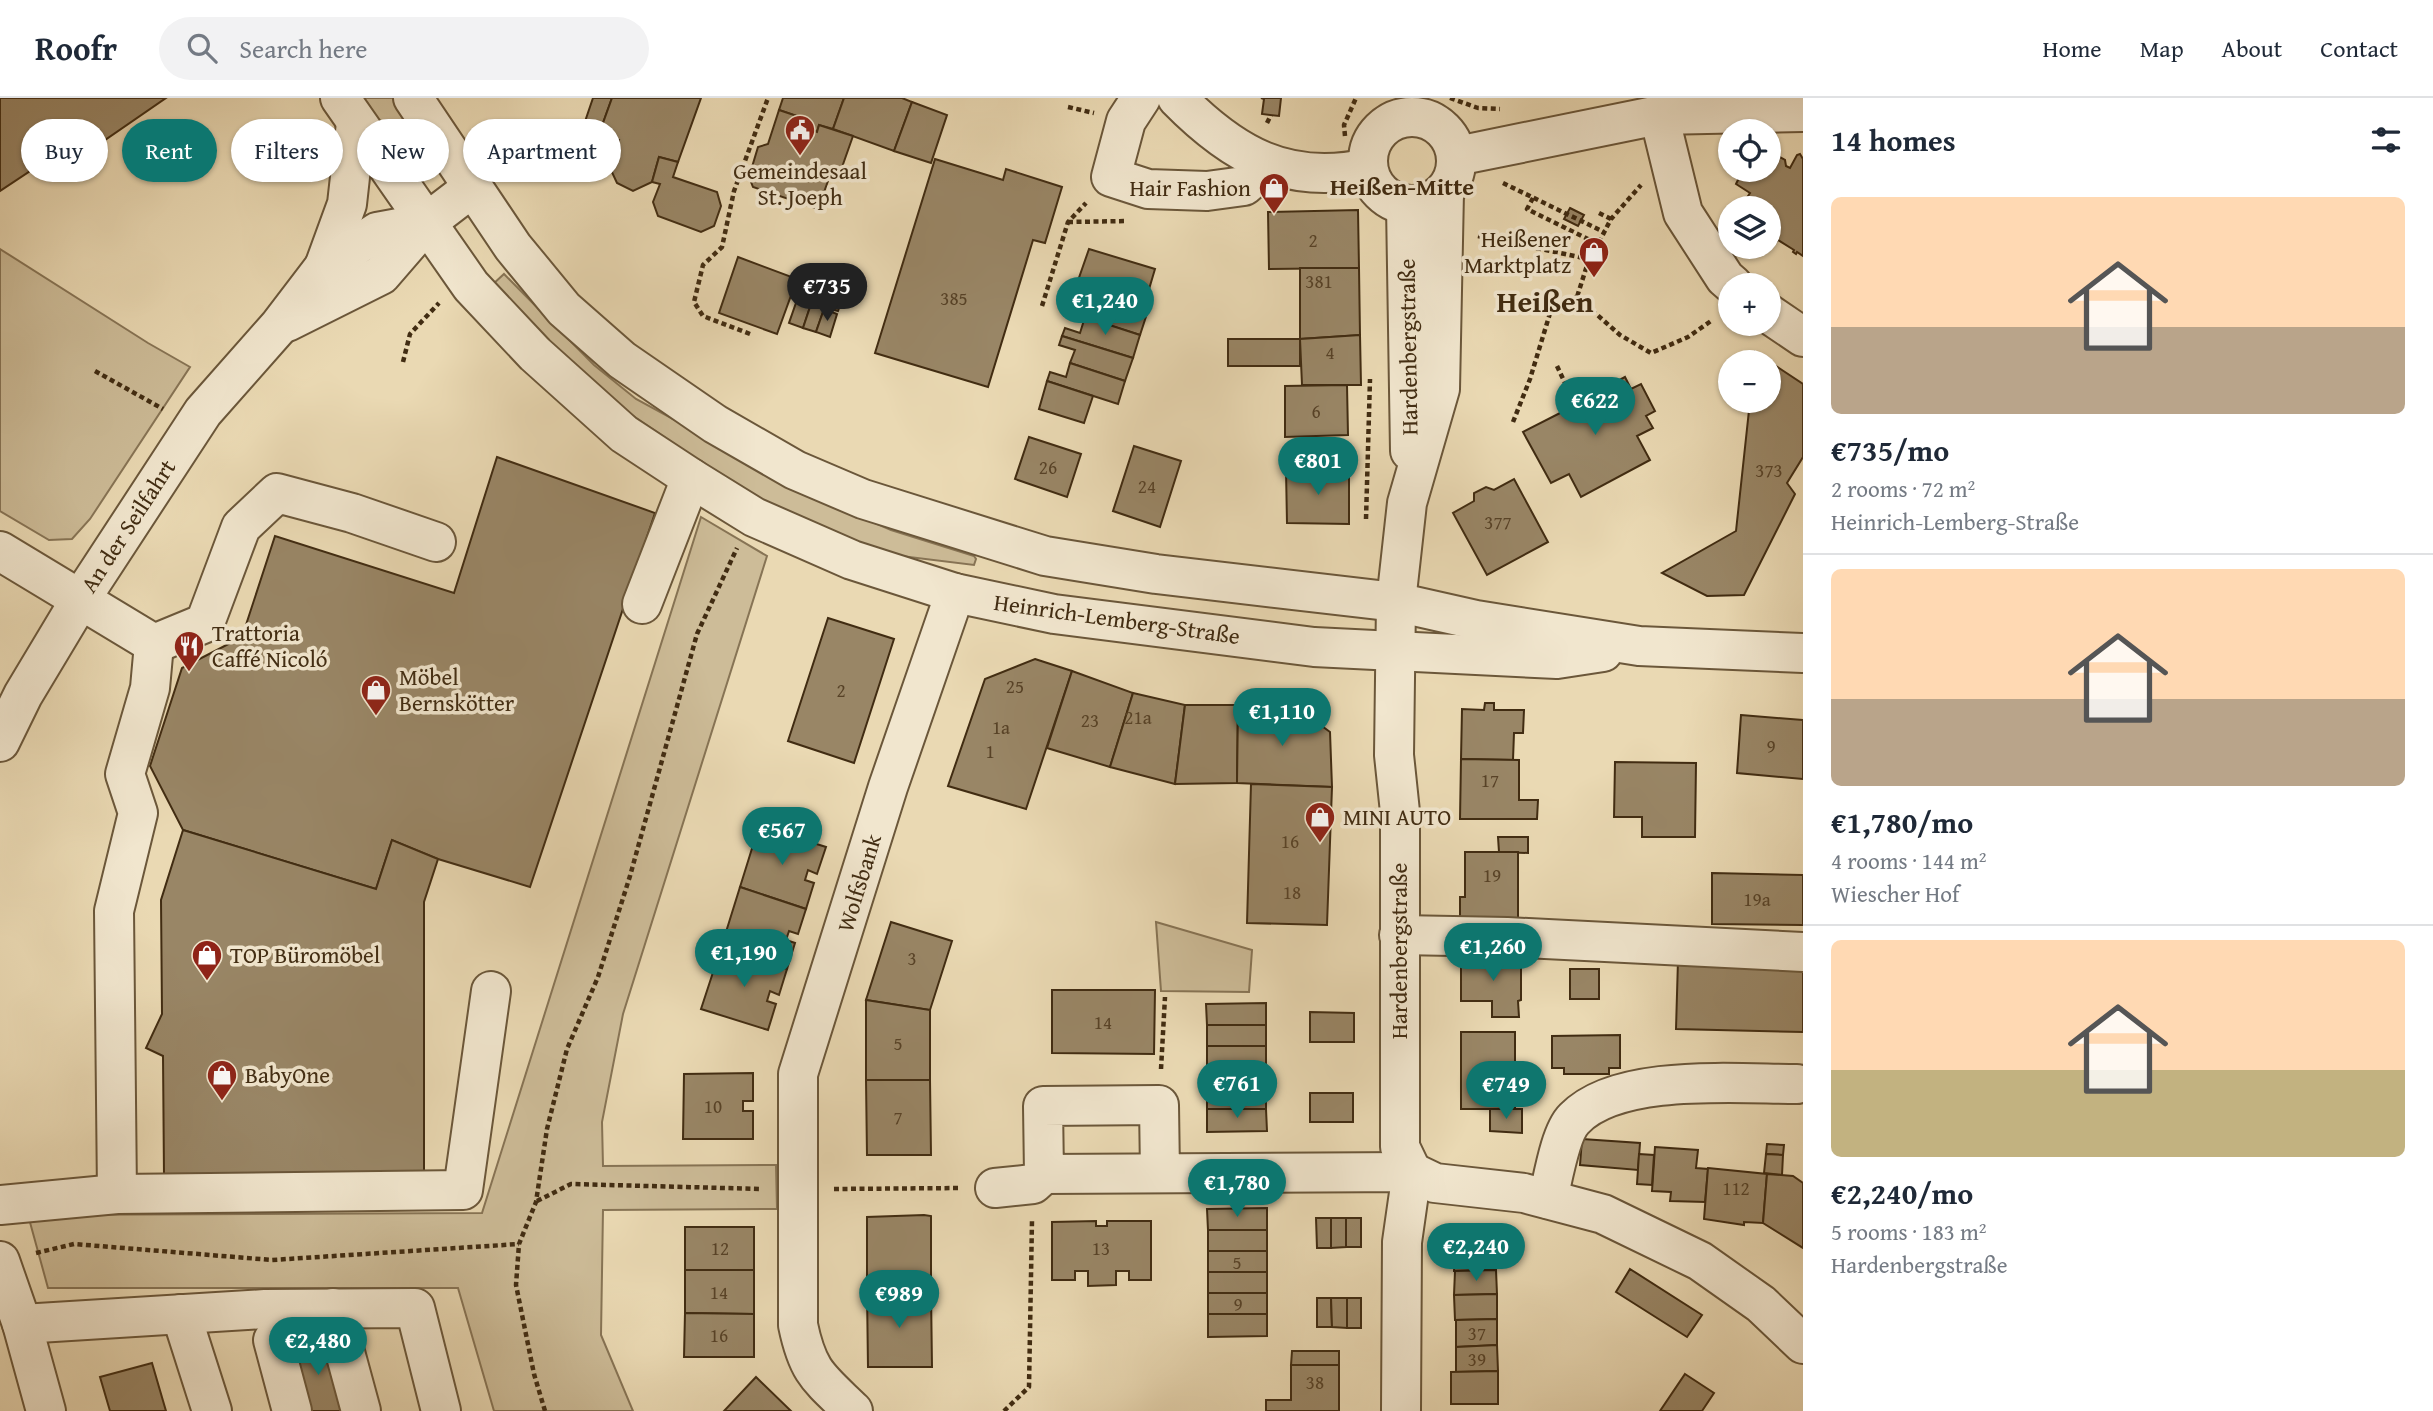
<!DOCTYPE html>
<meta charset="utf-8">
<style>
body{margin:0;font-family:"Gentium Book Plus",serif;background:#f2f2f3;color:#1f2937;height:100vh;display:flex;flex-direction:column;font-size:26px;white-space:nowrap}
*{box-sizing:border-box;margin:0}
p{font-size:23px;color:#747a83}
.icon{flex:none;width:38px;height:38px;fill:none;stroke:currentColor;stroke-width:2;stroke-linecap:round;stroke-linejoin:round}
.map{position:relative;flex:1;overflow:hidden}
.side{display:flex;flex-direction:column;background:#fff;width:630px}
.side>*{flex:none}
.hud{position:absolute;left:21px;top:21px;width:665px;height:63px;display:flex;gap:14px}
.controls{position:absolute;left:1718px;top:21px;display:grid;gap:14px}
.controls a{display:grid;place-items:center;width:63px;height:63px;border-radius:50%;background:#fff;box-shadow:0 2px 5px #0004;font-size:35px}
.price{position:absolute;translate:-50% -60px;padding:0 16px;border-radius:24px;background:#0f766e;color:#fff;font-size:23px;line-height:46px;filter:drop-shadow(0 2px 4px #0008)}
.price::after{content:'';position:absolute;left:50%;top:42px;width:21px;height:16px;margin-left:-10px;background:inherit;clip-path:polygon(0 0,100% 0,50% 100%)}
.price.active{background:#222;color:#fff}
ul{padding:0;list-style:none}
li{display:grid;align-content:center;gap:14px;height:371px;padding:0 28px}
li+li{border-top:2px solid #e0e1e3}
li span{display:grid;place-items:center;height:217px;border-radius:10px;color:#555}
li>.icon{margin-inline-start:auto}
span .icon{width:126px;height:126px;fill:#fffc;stroke-width:1}
li b{font-size:30px}
h2{display:flex;justify-content:space-between;align-items:center;height:84px;padding:0 28px;font-size:30px}
.tag{padding:0 24px;border-radius:32px;background:#fff;box-shadow:0 2px 5px #0004;font-size:24px;line-height:63px}
.tag.active{background:#0f766e;color:#fff}
header{display:flex;align-items:center;gap:42px;box-sizing:border-box;height:98px;padding:0 35px;background:#fff;border-bottom:2px solid #e0e1e3}
header strong{font-size:33px}
nav{display:flex;gap:38px;margin-inline-start:auto;font-size:24px}
.search{width:490px;height:63px;background:#f2f2f3;display:flex;align-items:center;gap:18px;box-sizing:border-box;padding:0 24px;border-radius:38px;color:#747a83;font-size:26px}
main{display:flex;flex:1;min-height:0}
.map>svg:first-child{display:block}
</style>
<header>
<strong>Roofr</strong>
<div class="search"><svg class="icon" aria-label="search" viewBox="0 0 24 24"><circle cx="10" cy="10" r="6"/><path d="M15 15l6 6"/></svg>Search here</div>
<nav><a>Home</a><a>Map</a><a>About</a><a>Contact</a></nav>
</header>
<main>
<div class="map">
<svg width="1803" height="1313" viewBox="0 0 1803 1313">
<rect width="100%" height="100%" fill="#ead9b3"/>
<filter id="stains"><feTurbulence type="fractalNoise" baseFrequency=".00286" numOctaves="4"/><feColorMatrix values="0 0 0 0 .2 0 0 0 0 .09 0 0 0 0 .02 0 0 0 .5 -.17"/></filter>
<radialGradient id="worn" r=".72"><stop offset=".6" stop-color="#630" stop-opacity="0"/><stop offset="1" stop-color="#630" stop-opacity=".3"/></radialGradient>
<g fill="#cdbc98" stroke="#877455" stroke-width="2">
<path d="M364 0H394L427 50 407 66Z"/>
<path d="M0 151 148 245 190 269 90 421 72 441 49 442 0 413Z"/>
<path d="M504 176 594 267 636 301 822 402 891 432 974 458 976 461 974 467 901 458 848 441 770 406 732 385 626 313 542 238 492 187Z"/>
<path d="M701 419 767 458 623 916 602 1024 603 1068 776 1067 777 1111 603 1112 601 1237 633 1313H494L458 1190H48L28 1117 482 1115Z"/>
<path d="M1156 824 1252 852 1249 894 1161 893Z"/>
</g>
<g fill="#998666" stroke="#412c12" stroke-width="2">
<path d="M0 0H166L89 53 80 40 0 93Z"/>
<path d="M593 0H612L599 36 619 42 612 63 604 60 597 62 588 59 584 52 576 50Z"/>
<path d="M612 0H701L678 64 659 59 652 84 633 93 617 85 610 70 619 42 599 36Z"/>
<path d="M783 0H844L833 31 819 27 817 34 797 27 800 19 779 12Z"/>
<path d="M844 0H902L912 4 894 53 833 31Z"/>
<path d="M1261 0H1281L1279 18 1262 16 1264 1Z"/>
<path d="M912 4 947 17 931 65 894 53Z"/>
<path d="M779 12 800 19 797 27 817 34 819 27 853 38 841 72 833 69 818 111 753 89 749 79 758 49 768 46Z"/>
<path d="M1800 56 1803 61V158L1797 154 1796 156 1793 154 1794 152 1778 142 1776 144 1773 142 1774 139 1769 136V110L1749 108 1746 101 1750 95 1736 86 1743 72H1769V63L1772 59 1778 58 1785 62 1786 68 1790 70 1797 57Z"/>
<path d="M659 59 678 64 673 79 717 94 721 108 714 128 701 134 658 118 653 104 660 86 652 84Z"/>
<path d="M935 61 1003 82 1006 71 1062 89 1045 145 1033 142 988 289 875 255Z"/>
<path d="M1570 110 1584 117 1578 128 1564 121Z"/>
<path d="M1358 112 1359 170 1269 171 1268 114Z"/>
<path d="M1089 151 1155 171 1147 198 1152 200 1140 237 1067 214Z"/>
<path d="M738 159 797 181 777 236 719 215Z"/>
<path d="M1300 170H1359L1360 237 1300 241Z"/>
<path d="M834 182 847 187 838 213 825 209Z"/>
<path d="M797 202 811 206 803 230 789 225Z"/>
<path d="M811 206 824 211 816 234 803 230Z"/>
<path d="M824 211 837 216 830 239 816 234Z"/>
<path d="M1085 219 1140 237 1133 260 1062 238 1065 230 1080 235Z"/>
<path d="M1360 237 1361 287H1302L1300 241Z"/>
<path d="M1062 238 1133 260 1125 283 1070 265 1075 252 1059 247Z"/>
<rect x="1228" y="241" width="72" height="27"/>
<path d="M1755 254 1803 286V359L1787 385 1795 396 1744 497 1707 498 1662 475 1736 433 1750 303H1769V264H1754Z"/>
<path d="M1070 265 1125 283 1118 306 1047 283 1050 274 1066 279Z"/>
<path d="M1625 279 1631 291 1641 286 1655 313 1646 318 1653 330 1637 338 1650 362 1581 399 1569 376 1551 385 1523 334 1566 312 1564 309 1582 299 1583 302Z"/>
<path d="M1047 283 1093 298 1084 325 1039 311Z"/>
<path d="M1347 287 1348 337 1285 339V288Z"/>
<path d="M1029 339 1081 356 1067 399 1015 381Z"/>
<path d="M1134 348 1181 363 1160 429 1113 413Z"/>
<path d="M497 359 655 415 530 789 438 761 392 742 376 791 183 732 150 668 182 570 242 539 275 438 454 495Z"/>
<path d="M1286 372H1349V426L1287 425Z"/>
<path d="M1514 381 1548 444 1487 477 1453 415 1474 403V395L1486 389 1494 392Z"/>
<path d="M828 520 894 541 854 665 788 643Z"/>
<path d="M1035 561 1072 573 1026 711 948 688 985 581Z"/>
<path d="M1072 573 1133 595 1110 669 1047 650Z"/>
<path d="M1133 595 1185 607 1175 686 1110 669Z"/>
<path d="M1485 605H1494V612H1524L1523 635H1514L1513 662 1461 661 1462 611 1484 612Z"/>
<path d="M1185 607H1238L1237 685 1175 686Z"/>
<path d="M1238 607 1296 609 1330 634 1332 689 1237 685Z"/>
<path d="M1741 617 1803 622V681L1737 675Z"/>
<path d="M1461 661 1519 662V702H1538L1537 721H1460Z"/>
<path d="M1615 664 1696 665 1695 739H1642V719H1614Z"/>
<path d="M1251 686 1332 689 1327 827 1247 825Z"/>
<path d="M759 728 826 749 817 776 808 772 805 782 814 785 806 811 740 789Z"/>
<path d="M183 732 376 791 392 742 438 761 424 804V1077L164 1078 163 958 146 950 162 916 161 802Z"/>
<path d="M1498 739H1528V755L1499 754Z"/>
<path d="M1465 754H1518V823H1460V799H1465Z"/>
<path d="M1712 775 1803 777V827L1712 826Z"/>
<path d="M740 789 806 811 798 836 789 833 786 842 795 845 787 871 721 850Z"/>
<path d="M891 824 952 843 930 912 866 902Z"/>
<path d="M721 850 787 871 779 897 770 893 767 903 776 906 768 932 701 911Z"/>
<path d="M1461 858H1521V902L1518 903 1519 919H1492V903H1461Z"/>
<path d="M1678 862 1803 865V934L1676 931Z"/>
<rect x="1570" y="871" width="29" height="30"/>
<path d="M1052 892H1155L1154 956 1052 955Z"/>
<path d="M866 902 930 912V982H866Z"/>
<path d="M1266 905V927H1207L1206 906Z"/>
<path d="M1310 914 1354 915V944H1310Z"/>
<rect x="1207" y="927" width="59" height="21"/>
<rect x="1461" y="934" width="54" height="77"/>
<path d="M1620 937V970H1609V976H1564V970H1552V938Z"/>
<rect x="1207" y="948" width="59" height="21"/>
<rect x="1207" y="969" width="59" height="21"/>
<path d="M753 975V1003H743V1013H753V1041H683L684 976Z"/>
<path d="M866 982H930L931 1057H867Z"/>
<rect x="1207" y="990" width="59" height="21"/>
<rect x="1310" y="995" width="43" height="29"/>
<path d="M1207 1011H1266L1267 1033 1207 1034Z"/>
<path d="M1490 1011H1522V1035L1490 1033Z"/>
<path d="M1582 1041 1640 1045 1638 1072 1580 1067Z"/>
<path d="M1767 1046 1784 1047 1783 1057 1766 1056Z"/>
<path d="M1655 1049 1698 1052 1696 1070 1708 1071 1705 1104 1670 1103 1671 1094 1652 1093Z"/>
<path d="M1639 1056 1654 1057 1652 1087 1637 1086Z"/>
<path d="M1766 1056 1783 1057 1782 1077 1764 1075Z"/>
<path d="M1708 1070 1767 1076 1763 1125 1744 1124V1127L1704 1121Z"/>
<path d="M1767 1076 1793 1078 1803 1085V1150L1763 1125Z"/>
<path d="M1267 1110V1132H1208L1207 1111Z"/>
<path d="M924 1117 931 1118V1194H867V1119Z"/>
<path d="M1316 1120H1331V1150H1317Z"/>
<path d="M1331 1120H1346V1149L1331 1150Z"/>
<rect x="1346" y="1120" width="15" height="29"/>
<path d="M1096 1123V1128H1107V1123H1151V1182H1129V1173H1116V1187L1088 1188V1173H1075V1182H1052V1124Z"/>
<rect x="685" y="1129" width="69" height="43"/>
<rect x="1208" y="1132" width="59" height="21"/>
<rect x="1208" y="1153" width="59" height="21"/>
<path d="M1496 1153V1172L1454 1173 1455 1154Z"/>
<path d="M1630 1171 1702 1217 1687 1239 1616 1194Z"/>
<path d="M685 1172H754V1216L685 1215Z"/>
<path d="M1496 1172 1497 1196 1454 1197 1455 1173Z"/>
<rect x="1208" y="1174" width="59" height="21"/>
<path d="M867 1194H931L932 1269H868Z"/>
<rect x="1208" y="1195" width="59" height="21"/>
<path d="M1497 1196V1221L1455 1222 1454 1197Z"/>
<path d="M1317 1200H1331L1332 1229H1317Z"/>
<path d="M1331 1200H1347V1230L1332 1229Z"/>
<rect x="1347" y="1200" width="14" height="30"/>
<path d="M685 1215 754 1216V1259H684Z"/>
<path d="M1208 1216H1267V1238L1208 1239Z"/>
<path d="M1497 1221V1247L1456 1249V1222Z"/>
<path d="M325 1241 345 1313H309L292 1250Z"/>
<path d="M1497 1247 1498 1273 1456 1274V1249Z"/>
<path d="M1292 1253H1339V1267H1291Z"/>
<path d="M152 1265 166 1313H110L100 1279Z"/>
<path d="M1291 1267H1339V1313H1266V1302H1291Z"/>
<path d="M1498 1273V1306H1451V1274Z"/>
<path d="M1685 1276 1714 1295 1702 1313H1660Z"/>
<path d="M756 1279 791 1313H724Z"/>
</g>
<g fill="none" stroke-linecap="round" stroke-linejoin="round">
<g stroke="#6b573a" stroke-width="42">
<g id="minor">
<path d="M340 0 471 188 535 256 624 336 691 380 754 419 852 462 955 495 1054 516 1314 549 1557 561 1603 554"/>
<path d="M413 0 513 149 564 211 622 262 715 326 795 372 863 401 1045 458 1156 476 1396 504 1476 522 1639 548 1803 555"/>
<path d="M1141 0 1126 23 1111 79 1148 91 1207 93 1244 88 1268 67"/>
<path d="M1177 0C1233 57 1287 88 1368 70"/>
<path d="M1659 17 1683 115 1725 180 1733 187"/>
<circle cx="1412" cy="63" r="44"/>
<path d="M1457 58 1659 17 1803 14"/>
<path d="M1406 107 1410 353"/>
<path d="M324 169 347 106 356 25"/>
<path d="M1769 216 1803 239"/>
<path d="M287 224 381 177 426 125 473 89"/>
<path d="M0 453 154 546 205 525 241 429 277 395 352 415 436 444"/>
<path d="M642 506 691 380"/>
<path d="M0 644 23 597 80 502 203 314 279 228 324 169 377 134 426 125"/>
<path d="M1399 837 1507 839 1803 854"/>
<path d="M1160 1075 1159 1007 1043 1008 1044 1076 1412 1074 1435 1085 1524 1095 1603 1116 1700 1163 1761 1206 1803 1246"/>
<path d="M995 1090 1033 1086 1044 1076"/>
<path d="M117 1096 114 813 138 715 125 676 150 590 154 546"/>
<path d="M1548 1101C1553 1081 1560 1035 1574 1021 1618 975 1737 986 1797 986"/>
<path d="M0 1107 117 1096 463 1092 491 893"/>
<path d="M0 1163 22 1226 46 1313"/>
<path d="M333 1210 361 1313"/>
<path d="M181 1216 212 1313"/>
<path d="M22 1226 265 1211 415 1210 441 1313"/>
<path d="M292 1313 273 1242 338 1228"/>
<path d="M853 1313C819 1280 808 1275 798 1227V976L888 689 955 495"/>
<path d="M1401 1313 1402 1144 1412 1074 1400 1049V714L1394 657 1396 504 1407 405 1440 291 1444 94"/>
</g>
</g>
<g stroke="#412c12" stroke-width="4.5" stroke-dasharray="5 3.5" stroke-linecap="butt">
<path d="M1450 0 1478 10 1500 11"/>
<path d="M1068 9 1094 15"/>
<path d="M1267 25 1271 17"/>
<path d="M1345 38 1344 27 1356 0"/>
<path d="M1503 85 1604 134"/>
<path d="M1533 100 1527 111 1598 146 1611 121 1641 87"/>
<path d="M1599 115 1611 121"/>
<path d="M1068 124 1127 123"/>
<path d="M1478 138 1589 161 1598 146"/>
<path d="M1589 161 1577 199 1620 237 1651 255 1688 239 1711 223"/>
<path d="M1042 208 1068 124 1086 105"/>
<path d="M750 236 703 218 694 204 703 167 722 149 734 93 768 0"/>
<path d="M403 264 410 236 439 205"/>
<path d="M1557 268 1574 304"/>
<path d="M95 273 163 311"/>
<path d="M1513 324 1530 281 1551 212 1577 199"/>
<path d="M1366 421 1370 281"/>
<path d="M1161 971 1165 899"/>
<path d="M834 1091 961 1090"/>
<path d="M537 1103 571 1086 762 1091"/>
<path d="M36 1155 74 1146 272 1162 519 1146"/>
<path d="M545 1313 534 1276 516 1187 519 1146 536 1104 547 1031 567 951 598 879 630 778 697 536 737 450"/>
<path d="M1004 1313 1029 1289 1032 1122"/>
</g>
<use href="#minor" stroke="#f1e6ce" stroke-width="38"/>
</g>
<defs>
<g id="civic-pin" transform="scale(1.575)"><path d="M0 17L-7.5 6A9.5 9.5 0 1 1 7.5 6Z" fill="#8f2418" stroke="#f1e6ce"/><path d="M-.6-6.5H3V-4.5H.6V-3L4-1V1h2V6H-6V1h2V-1L-.6-3ZM-1.2 2.5V6h2.4V2.5Z" fill="#fff"/></g>
<g id="shop-pin" transform="scale(1.575)"><path d="M0 17L-7.5 6A9.5 9.5 0 1 1 7.5 6Z" fill="#8f2418" stroke="#f1e6ce"/><path d="M-5-2.5h2.3a2.7 3.5 0 0 1 5.4 0H5L5.5 6h-11ZM-1.5-2.5h3a1.5 2.3 0 0 0-3 0Z" fill="#fff"/></g>
<g id="restaurant-pin" transform="scale(1.575)"><path d="M0 17L-7.5 6A9.5 9.5 0 1 1 7.5 6Z" fill="#8f2418" stroke="#f1e6ce"/><path d="M-5-6h1v4h1v-4h1v4h1v-4h1v5L-1.5 .5V6h-2V.5L-5-1ZM5-6V6H3V1.5H1.5Q1.5-4 5-6Z" fill="#fff"/></g>
</defs>
<g fill-rule="evenodd">
<use href="#civic-pin" x="800" y="32"/>
<use href="#shop-pin" x="1274" y="90"/>
<use href="#shop-pin" x="1594" y="154"/>
<use href="#restaurant-pin" x="189" y="548"/>
<use href="#shop-pin" x="376" y="592"/>
<use href="#shop-pin" x="1320" y="719"/>
<use href="#shop-pin" x="207" y="857"/>
<use href="#shop-pin" x="222" y="977"/>
</g>
<g text-anchor="middle" stroke-width="7" stroke-linejoin="round" paint-order="stroke">
<g font-size="19" fill="#574227">
<text x="1313" y="149">2</text>
<text x="1319" y="190">381</text>
<text x="954" y="207">385</text>
<text x="1330" y="261">4</text>
<text x="1316" y="320">6</text>
<text x="1048" y="376">26</text>
<text x="1769" y="379">373</text>
<text x="1147" y="395">24</text>
<text x="1498" y="431">377</text>
<text x="1015" y="595">25</text>
<text x="841" y="599">2</text>
<text x="1138" y="626">21a</text>
<text x="1090" y="629">23</text>
<text x="1001" y="636">1a</text>
<text x="1771" y="655">9</text>
<text x="990" y="660">1</text>
<text x="1490" y="689">17</text>
<text x="1290" y="750">16</text>
<text x="1492" y="784">19</text>
<text x="1292" y="801">18</text>
<text x="1757" y="808">19a</text>
<text x="912" y="867">3</text>
<text x="1103" y="931">14</text>
<text x="898" y="952">5</text>
<text x="713" y="1015">10</text>
<text x="898" y="1026">7</text>
<text x="1736" y="1097">112</text>
<text x="720" y="1157">12</text>
<text x="1101" y="1157">13</text>
<text x="1237" y="1171">5</text>
<text x="719" y="1201">14</text>
<text x="1238" y="1213">9</text>
<text x="1477" y="1242">37</text>
<text x="719" y="1244">16</text>
<text x="1477" y="1268">39</text>
<text x="1315" y="1291">38</text>
</g>
<g font-size="23" fill="#412c12" stroke="#f1e6ce" text-anchor="start">
<text x="800" y="81" text-anchor="middle">Gemeindesaal<tspan x="800" dy="26">St. Joeph</tspan></text>
<text x="1251" y="98" text-anchor="end">Hair Fashion</text>
<text x="1571" y="149" text-anchor="end">Heißener<tspan x="1571" dy="26">Marktplatz</tspan></text>
<text x="212" y="543">Trattoria<tspan x="212" dy="26">Caffé Nicoló</tspan></text>
<text x="399" y="587">Möbel<tspan x="399" dy="26">Bernskötter</tspan></text>
<text x="1343" y="727">MINI AUTO</text>
<text x="230" y="865">TOP Büromöbel</text>
<text x="245" y="985">BabyOne</text>
</g>
<g font-size="23" fill="#412c12" stroke="#f1e6ce">
<text transform="translate(1408 249) rotate(-91)" y="8">Hardenbergstraße</text>
<text transform="translate(128 428) rotate(-57)" y="8">An der Seilfahrt</text>
<text transform="translate(1117 521) rotate(8)" y="8">Heinrich-Lemberg-Straße</text>
<text transform="translate(859 785) rotate(-73)" y="8">Wolfsbank</text>
<text transform="translate(1399 853) rotate(-90)" y="8">Hardenbergstraße</text>
</g>
<g font-size="24" font-weight="bold" fill="#412c12" stroke="#f1e6ce">
<text x="1402" y="97">Heißen-Mitte</text>
</g>
<g font-size="30" font-weight="bold" fill="#412c12" stroke="#f1e6ce">
<text x="1545" y="214">Heißen</text>
</g>
</g>
<rect width="100%" height="100%" filter="url(#stains)"/>
<rect width="100%" height="100%" fill="url(#worn)"/>
</svg>
<div class="controls">
<a><svg class="icon" aria-label="locate" viewBox="0 0 24 24"><circle cx="12" cy="12" r="6"/><path d="M12 2v4M12 18v4M2 12h4M18 12h4"/></svg></a>
<a><svg class="icon" aria-label="layers" viewBox="0 0 24 24"><path d="M12 4l9 5-9 5-9-5zM3 14l9 5 9-5"/></svg></a>
<a>+</a>
<a>−</a>
</div>
<b class="price active" style="left:827px;top:225px">€735</b>
<b class="price" style="left:1105px;top:239px">€1,240</b>
<b class="price" style="left:1595px;top:339px">€622</b>
<b class="price" style="left:1318px;top:399px">€801</b>
<b class="price" style="left:1282px;top:650px">€1,110</b>
<b class="price" style="left:782px;top:769px">€567</b>
<b class="price" style="left:1493px;top:885px">€1,260</b>
<b class="price" style="left:744px;top:891px">€1,190</b>
<b class="price" style="left:1237px;top:1022px">€761</b>
<b class="price" style="left:1506px;top:1023px">€749</b>
<b class="price" style="left:1237px;top:1121px">€1,780</b>
<b class="price" style="left:1476px;top:1185px">€2,240</b>
<b class="price" style="left:899px;top:1232px">€989</b>
<b class="price" style="left:318px;top:1279px">€2,480</b>
<div class="hud">
<a class="tag">Buy</a>
<a class="tag active">Rent</a>
<a class="tag">Filters</a>
<a class="tag">New</a>
<a class="tag">Apartment</a>
</div>
</div>
<section class="side">
<h2>14 homes<svg class="icon" aria-label="filters" viewBox="0 0 24 24"><path d="M4 7h16M4 17h16"/><circle cx="9" cy="7" r="2"/><circle cx="15" cy="17" r="2"/></svg></h2>
<ul>
<li><span style="background:linear-gradient(#ffd9b3 60%,#b9a48a 0)"><svg class="icon" aria-label="home" viewBox="0 0 24 24"><path d="M3 11l9-7 9 7M6 9v11h12V9"/></svg></span><div><b>€735/mo</b><p>2 rooms · 72 m²</p><p>Heinrich-Lemberg-Straße</p></div></li>
<li><span style="background:linear-gradient(#ffd9b3 60%,#b9a48a 0)"><svg class="icon" aria-label="home" viewBox="0 0 24 24"><path d="M3 11l9-7 9 7M6 9v11h12V9"/></svg></span><div><b>€1,780/mo</b><p>4 rooms · 144 m²</p><p>Wiescher Hof</p></div></li>
<li><span style="background:linear-gradient(#ffd9b3 60%,#c2b280 0)"><svg class="icon" aria-label="home" viewBox="0 0 24 24"><path d="M3 11l9-7 9 7M6 9v11h12V9"/></svg></span><div><b>€2,240/mo</b><p>5 rooms · 183 m²</p><p>Hardenbergstraße</p></div></li>
</ul>
</section>
</main>
